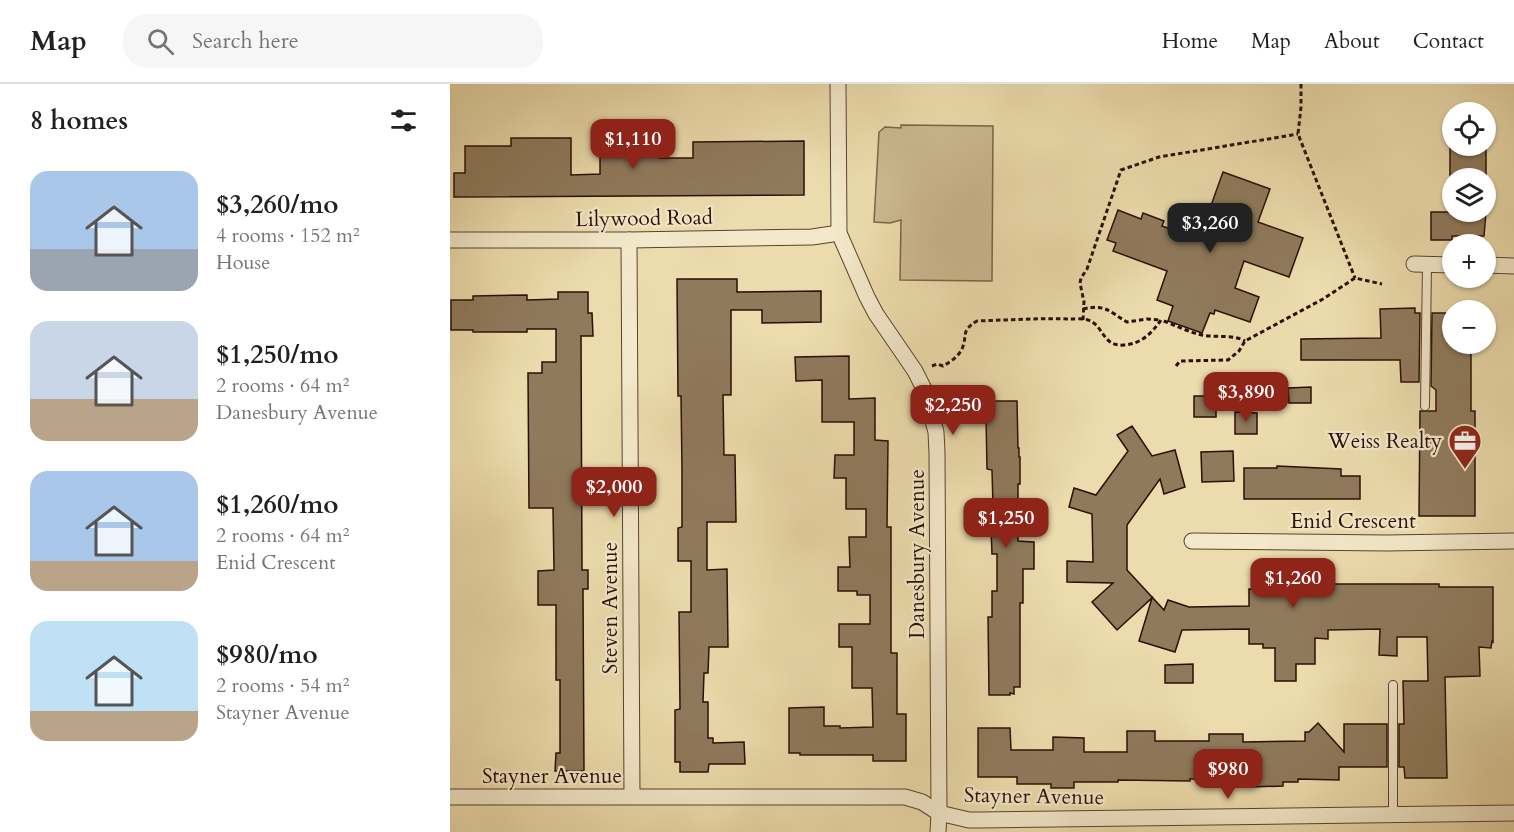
<!DOCTYPE html>
<meta charset="utf-8">
<style>
body{margin:0;font-family:Cardo,serif;background:#f6f6f6;color:#202124;height:100vh;display:flex;flex-direction:column;font-size:22px;white-space:nowrap}
*{box-sizing:border-box;margin:0}
p{font-size:20px;color:#757577}
.icon{flex:none;width:33px;height:33px;fill:none;stroke:currentColor;stroke-width:2;stroke-linecap:round;stroke-linejoin:round}
.map{position:relative;flex:1;overflow:hidden}
.panel{display:flex;flex-direction:column;background:#fff;width:450px}
.panel>*{flex:none}
.controls{position:absolute;left:992px;top:18px;display:grid;gap:12px}
.controls a{display:grid;place-items:center;width:54px;height:54px;border-radius:50%;background:#fff;box-shadow:0 2px 4px #0004;font-size:30px}
.price{position:absolute;translate:-50% -51px;padding:0 14px;border-radius:12px;background:#8f2418;color:#fff;font-size:20px;line-height:39px;filter:drop-shadow(0 2px 3px #0008)}
.price::after{content:'';position:absolute;left:50%;top:36px;width:18px;height:14px;margin-left:-9px;background:inherit;clip-path:polygon(0 0,100% 0,50% 100%)}
.price.on{background:#222;color:#fff}
ul{padding:0;list-style:none}
li{display:flex;align-items:center;gap:18px;height:150px;padding:0 30px}
li span{display:grid;place-items:center;flex:none;width:168px;height:120px;border-radius:18px;color:#555}
li>.icon{margin-inline-start:auto}
span .icon{width:72px;height:72px;fill:#fffc;stroke-width:1}
li b{font-size:26px}
h2{display:flex;justify-content:space-between;align-items:center;height:72px;padding:0 30px;font-size:26px}
header{display:flex;align-items:center;gap:36px;box-sizing:border-box;height:84px;padding:0 30px;background:#fff;border-bottom:2px solid #e0e0e0}
header strong{font-size:28px}
nav{display:flex;gap:33px;margin-inline-start:auto;font-size:21px}
.search{width:420px;height:54px;background:#f6f6f6;display:flex;align-items:center;gap:15px;box-sizing:border-box;padding:0 21px;border-radius:24px;color:#757577;font-size:22px}
main{display:flex;flex:1;min-height:0}
.map>svg:first-child{display:block}
</style>
<header>
<strong>Map</strong>
<div class="search"><svg class="icon" aria-label="search" viewBox="0 0 24 24"><circle cx="10" cy="10" r="6"/><path d="M15 15l6 6"/></svg>Search here</div>
<nav><a>Home</a><a>Map</a><a>About</a><a>Contact</a></nav>
</header>
<main>
<section class="panel">
<h2>8 homes<svg class="icon" aria-label="filters" viewBox="0 0 24 24"><path d="M4 7h16M4 17h16"/><circle cx="9" cy="7" r="2"/><circle cx="15" cy="17" r="2"/></svg></h2>
<ul>
<li><span style="background:linear-gradient(#a9c7e8 65%,#9aa5b1 0)"><svg class="icon" aria-label="home" viewBox="0 0 24 24"><path d="M3 11l9-7 9 7M6 9v11h12V9"/></svg></span><div><b>$3,260/mo</b><p>4 rooms · 152 m²</p><p>House</p></div></li>
<li><span style="background:linear-gradient(#c9d6e8 65%,#b9a48a 0)"><svg class="icon" aria-label="home" viewBox="0 0 24 24"><path d="M3 11l9-7 9 7M6 9v11h12V9"/></svg></span><div><b>$1,250/mo</b><p>2 rooms · 64 m²</p><p>Danesbury Avenue</p></div></li>
<li><span style="background:linear-gradient(#a9c7e8 75%,#b9a48a 0)"><svg class="icon" aria-label="home" viewBox="0 0 24 24"><path d="M3 11l9-7 9 7M6 9v11h12V9"/></svg></span><div><b>$1,260/mo</b><p>2 rooms · 64 m²</p><p>Enid Crescent</p></div></li>
<li><span style="background:linear-gradient(#bfe0f5 75%,#b9a48a 0)"><svg class="icon" aria-label="home" viewBox="0 0 24 24"><path d="M3 11l9-7 9 7M6 9v11h12V9"/></svg></span><div><b>$980/mo</b><p>2 rooms · 54 m²</p><p>Stayner Avenue</p></div></li>
</ul>
</section>
<div class="map">
<svg width="1064" height="748" viewBox="0 0 1064 748">
<rect width="100%" height="100%" fill="#ecdcad"/>
<filter id="stains"><feTurbulence type="fractalNoise" baseFrequency=".00333" numOctaves="4"/><feColorMatrix values="0 0 0 0 .2 0 0 0 0 .09 0 0 0 0 .02 0 0 0 .5 -.17"/></filter>
<radialGradient id="worn" r=".72"><stop offset=".6" stop-color="#630" stop-opacity="0"/><stop offset="1" stop-color="#630" stop-opacity=".3"/></radialGradient>
<path fill="#cbb990" stroke="#7b644a" stroke-width="1.5" d="M451 41 543 42 542 197 450 196 451 136 440 139 424 138 429 48 435 43 451 44Z"/>
<g fill="#8f7a5c" stroke="#2b0f04" stroke-width="1.5">
<path d="M150 52H179V57H209V74H243V58L354 57V111L4 113V89H15V62H61V54H121V91L150 90Z"/>
<rect x="1000" y="62" width="36" height="32"/>
<path d="M773 88 820 105 808 138 853 154 839 193 794 177 785 204 809 213 800 238 765 226 764 230 760 229 752 249 718 237 723 222 707 216 717 187 663 167 666 159 657 156 668 126 691 135 693 129 714 137 712 142 749 155Z"/>
<path d="M981 128H1036L1034 152H1002V156H981Z"/>
<path d="M227 195H287V208L371 207V238L312 239V226H281V311H273L274 371H285L286 438H257V486L277 485 278 563H259L258 589H254L253 618H258V654H263V659L294 658 295 680H259L258 688H230V678H225V626L230 625 229 528H241V477H228V444L232 443V386L231 312H228Z"/>
<path d="M108 208H138V229H142L143 252H131L132 486H138V505H133L134 687H105L106 669H110V596H106V521H88V487L104 486 103 424H79L78 289H92V278H106V245H77V248H23V246H1V216H23V212L77 211V216L108 215Z"/>
<path d="M965 224V229H970L969 298H951L950 276H851V255L931 254 930 225Z"/>
<path d="M982 229H1002V260H1021V327H1025V432H969L970 327H986V306L981 302Z"/>
<path d="M399 272V315L425 314V356L438 357 437 443H441V569H447V630H456V677H423V671H350V669H339V624L374 623V642H390V644L423 643 422 604H402V563H389V540H420V511H407V507H388V483H400L399 453H416V425H396V394H384L385 371H404V338H372V296L346 297 345 273Z"/>
<path d="M861 303V319H839L838 304Z"/>
<rect x="744" y="312" width="22" height="21"/>
<path d="M541 317H567L568 364H569V373H570V400H568V457L584 458V485H573V519H570V603H564V610L560 609V611H539L538 533H542V507H547V470H542L541 444H537V422H543L542 386 537 385 536 333H542Z"/>
<path d="M785 328 807 329V350H785Z"/>
<path d="M682 342 702 372 725 366 735 403 714 410 710 395 677 441V486L714 526 718 516 739 523 799 522V505L856 506V500H989V503H1043V558L1042 557 1041 564 1029 563 1030 592 995 593 997 694H955L954 683H949V640H954L953 597H978L977 553H947V572L929 571 930 545 878 546V555L865 554V580H846V597H825V564H813V560H799V545L732 546 725 568 689 557 702 514 667 546 642 518 663 499 617 498V477L643 478 642 430 619 423 624 404 646 411 678 367 667 351Z"/>
<path d="M783 367 784 397 752 398 751 368Z"/>
<path d="M827 382 891 385V392H910V415H794V384H827Z"/>
<path d="M743 580V599H715V581Z"/>
<path d="M868 639 894 668V640H937V683H889V696L848 695V698H833V702L799 703V694L749 693V695H740V697L668 696V698H624V704H601V700H567V693H528V644H560L561 666H603V653L634 654V668H677V647H705V657H759V650H793V658L855 657V648H859Z"/>
</g>
<g fill="none" stroke-linecap="round" stroke-linejoin="round">
<g stroke="#5b422e" stroke-width="10">
<g id="lane">
<path d="M975 322 977 180"/>
<path d="M943 601V731"/>
</g>
</g>
<g stroke="#5b422e" stroke-width="17">
<g id="street">
<path d="M388 0 389 149 417 213 426 230 465 287 474 305 486 348 487 369 489 729 488 748"/>
<path d="M0 156H179L362 153 389 149"/>
<path d="M179 156 182 712"/>
<path d="M964 180 1002 181"/>
<path d="M1035 181 1064 182"/>
<path d="M742 457 937 459 1064 457"/>
<path d="M0 713H455L472 718 489 729 519 736H530L1064 729"/>
</g>
</g>
<g stroke="#2b0f04" stroke-width="3" stroke-dasharray="4.5 3" stroke-linecap="butt">
<path d="M851 0V23L848 50 905 194"/>
<path d="M633 225C656 220 658 227 677 238L697 235 710 236"/>
<path d="M633 236 634 218 630 199 631 194 637 185 671 86 709 73 848 50"/>
<path d="M482 282 487 280 493 282C500 278 508 273 512 265 518 251 510 247 527 237 558 236 589 234 620 235 625 235 633 234 638 236 654 241 652 263 674 261 691 260 702 249 711 236 725 241 738 248 752 251 766 254 783 250 795 257"/>
<path d="M726 282 730 277 778 276 789 267 795 257 873 215 905 194 932 200"/>
</g>
<use href="#lane" stroke="#f3e8ca" stroke-width="8"/>
<use href="#street" stroke="#f3e8ca" stroke-width="15"/>
</g>
<defs>
<g id="office-pin" transform="scale(1.725)"><path d="M0 17L-7.5 6A9.5 9.5 0 1 1 7.5 6Z" fill="#8f2418" stroke="#f3e8ca"/><path d="M-6-3h4V-5.5h4V-3h4V5H-6ZM-1-4.5V-3h2v-1.5ZM-6 0V1H6V0Z" fill="#fff"/></g>
</defs>
<g fill-rule="evenodd">
<use href="#office-pin" x="1015" y="357"/>
</g>
<g text-anchor="middle" stroke-width="4.5" stroke-linejoin="round" paint-order="stroke">
<g font-size="21" fill="#2b0f04" stroke="#f3e8ca">
<text transform="translate(194 134) rotate(-1)" y="7">Lilywood Road</text>
<text x="903" y="444">Enid Crescent</text>
<text transform="translate(467 470) rotate(-90)" y="7">Danesbury Avenue</text>
<text transform="translate(160 524) rotate(-90)" y="7">Steven Avenue</text>
<text x="102" y="699">Stayner Avenue</text>
<text transform="translate(584 712) rotate(1)" y="7">Stayner Avenue</text>
</g>
<g font-size="21" fill="#2b0f04" stroke="#f3e8ca" text-anchor="end">
<text x="992" y="364">Weiss Realty</text>
</g>
</g>
<rect width="100%" height="100%" filter="url(#stains)"/>
<rect width="100%" height="100%" fill="url(#worn)"/>
</svg>
<div class="controls">
<a><svg class="icon" aria-label="locate" viewBox="0 0 24 24"><circle cx="12" cy="12" r="6"/><path d="M12 2v4M12 18v4M2 12h4M18 12h4"/></svg></a>
<a><svg class="icon" aria-label="layers" viewBox="0 0 24 24"><path d="M12 4l9 5-9 5-9-5zM3 14l9 5 9-5"/></svg></a>
<a>+</a>
<a>−</a>
</div>
<b class="price" style="left:183px;top:86px">$1,110</b>
<b class="price on" style="left:760px;top:170px">$3,260</b>
<b class="price" style="left:796px;top:339px">$3,890</b>
<b class="price" style="left:503px;top:352px">$2,250</b>
<b class="price" style="left:164px;top:434px">$2,000</b>
<b class="price" style="left:556px;top:465px">$1,250</b>
<b class="price" style="left:843px;top:525px">$1,260</b>
<b class="price" style="left:778px;top:716px">$980</b>
</div>
</main>
